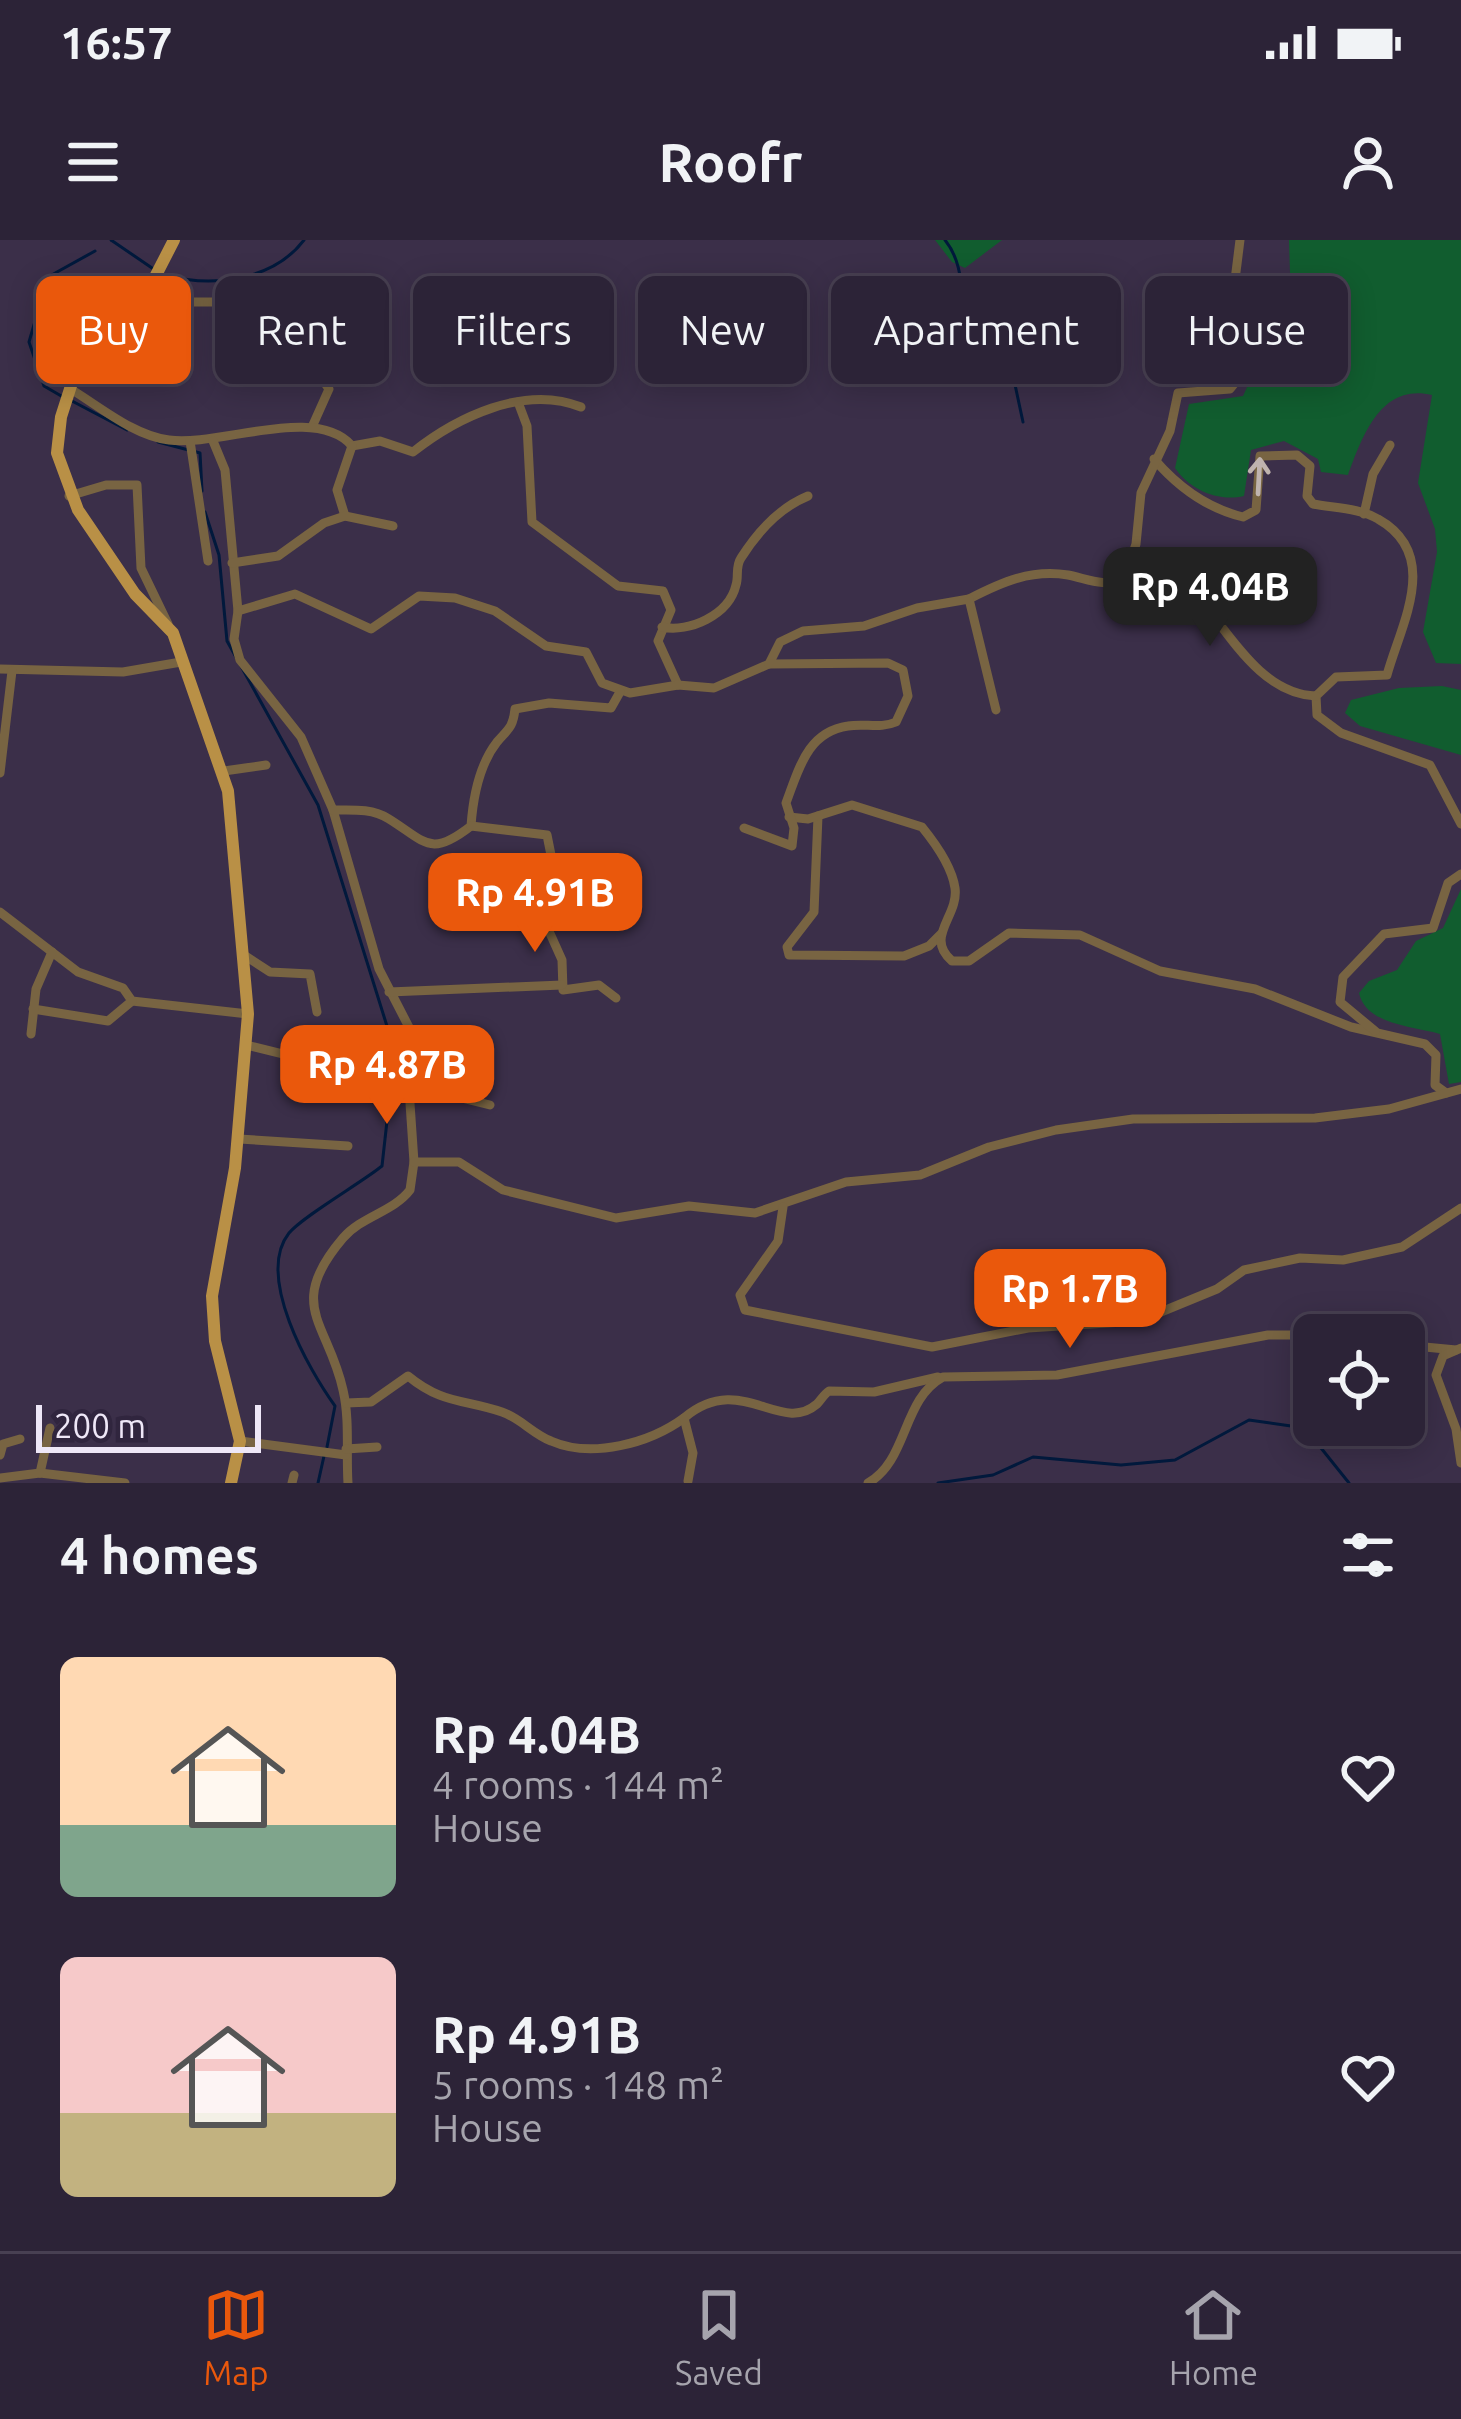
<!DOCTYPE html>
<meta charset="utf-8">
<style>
body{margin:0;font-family:Ubuntu,sans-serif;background:#342b3f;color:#f1f3f6;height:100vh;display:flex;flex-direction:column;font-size:45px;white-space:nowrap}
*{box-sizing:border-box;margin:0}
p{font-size:39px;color:#a6a4ad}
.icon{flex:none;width:66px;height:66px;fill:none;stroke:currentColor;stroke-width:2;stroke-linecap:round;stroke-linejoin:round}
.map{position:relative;height:1243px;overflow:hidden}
.sheet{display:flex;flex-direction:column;background:#2c2337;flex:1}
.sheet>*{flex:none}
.hud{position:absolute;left:36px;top:36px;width:1389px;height:108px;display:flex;gap:24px}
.fabs{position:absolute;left:1293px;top:1074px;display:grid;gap:24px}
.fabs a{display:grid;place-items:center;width:132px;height:132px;border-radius:18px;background:#2c2337;box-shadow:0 6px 30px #0003,0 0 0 3px #484052;font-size:60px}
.scale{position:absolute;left:36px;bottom:30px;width:225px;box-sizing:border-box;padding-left:12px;border:6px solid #eee7f7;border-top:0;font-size:33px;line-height:42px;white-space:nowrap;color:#eee7f7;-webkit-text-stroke:9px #30253e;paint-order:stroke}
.price{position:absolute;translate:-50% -102px;padding:0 27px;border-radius:24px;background:#ea580c;color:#fff;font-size:39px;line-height:78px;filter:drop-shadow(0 3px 6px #0008)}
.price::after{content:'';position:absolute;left:50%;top:72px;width:36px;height:27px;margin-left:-18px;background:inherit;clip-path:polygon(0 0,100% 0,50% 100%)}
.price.current{background:#222;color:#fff}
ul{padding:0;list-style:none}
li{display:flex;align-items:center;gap:36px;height:300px;padding:0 60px}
li span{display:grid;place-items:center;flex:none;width:336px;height:240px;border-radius:18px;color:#555}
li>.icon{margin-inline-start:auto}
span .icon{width:144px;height:144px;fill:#fffc;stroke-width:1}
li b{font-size:51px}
h2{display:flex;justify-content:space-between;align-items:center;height:144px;padding:0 60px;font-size:51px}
.tag{padding:0 42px;border-radius:18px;background:#2c2337;box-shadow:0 6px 30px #0003,0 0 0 3px #484052;font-size:42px;line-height:108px}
.tag.current{background:#ea580c;color:#fff}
.status{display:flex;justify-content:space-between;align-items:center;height:84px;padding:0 60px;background:#2c2337;direction:ltr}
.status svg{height:33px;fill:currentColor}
header{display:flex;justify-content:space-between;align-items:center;height:156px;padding:0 60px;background:#2c2337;font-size:54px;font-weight:700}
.dock{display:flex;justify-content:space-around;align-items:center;height:168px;border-top:3px solid #484052;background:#2c2337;font-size:33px;color:#a6a4ad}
.dock a{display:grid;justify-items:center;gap:6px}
.dock .current{color:#ea580c}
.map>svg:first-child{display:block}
</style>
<div class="status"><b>16:57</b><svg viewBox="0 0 49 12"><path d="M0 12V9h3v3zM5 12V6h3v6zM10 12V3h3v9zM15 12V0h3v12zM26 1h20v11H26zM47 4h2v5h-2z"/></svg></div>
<header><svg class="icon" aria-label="menu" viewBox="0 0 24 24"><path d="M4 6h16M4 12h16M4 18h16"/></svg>Roofr<svg class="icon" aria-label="person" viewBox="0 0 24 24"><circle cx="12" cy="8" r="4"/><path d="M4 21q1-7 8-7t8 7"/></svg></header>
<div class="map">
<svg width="1461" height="1243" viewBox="0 0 1461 1243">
<rect width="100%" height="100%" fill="#3b2f49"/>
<g fill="#115d2f">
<path d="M935 0H1002L965 28 952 22Z"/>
<path d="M1289 0H1461V424L1436 423 1423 392 1437 312 1435 289 1418 243 1432 155C1381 143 1363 195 1348 235L1321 232 1318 219 1284 201 1251 210 1244 256C1218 262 1190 250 1175 228L1189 164 1243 156 1249 143 1282 127 1304 80 1307 46 1290 33Z"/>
<path d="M1442 446 1461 450V515L1360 486 1345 473 1351 460 1399 448Z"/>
<path d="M1461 649V842L1449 844 1440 794C1413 786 1366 785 1359 753L1369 741 1397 730 1416 701 1443 688Z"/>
</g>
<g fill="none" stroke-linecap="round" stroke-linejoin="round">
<g stroke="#01193c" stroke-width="3">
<path d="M111 0 152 28"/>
<path d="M945 0C971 32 955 77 977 110 985 123 1002 130 1014 140L1023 182"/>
<path d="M166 35C211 48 273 41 304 0"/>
<path d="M63 157 44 146 29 102 48 37 95 11"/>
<path d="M72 161 127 190"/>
<path d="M158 202 200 213 202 251"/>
<path d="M205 272 219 315 227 401 318 565 396 815 392 835"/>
<path d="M327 1207 335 1166C309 1130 255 1036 289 993 303 976 361 943 382 926L391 845"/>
<path d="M318 1243 324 1216"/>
<path d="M938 1243 993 1235 1033 1217 1121 1225 1175 1220 1249 1180 1305 1188 1349 1243"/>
</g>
<g stroke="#786442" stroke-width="9">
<path d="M153 41 192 62H277L314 100 312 125 329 149 312 187"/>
<path d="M69 148C99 166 134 196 169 200 219 207 316 164 352 206"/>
<path d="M518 162 527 186 532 282 618 346 663 351 671 370 658 401 678 445"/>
<path d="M190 201 208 321"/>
<path d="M213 201 225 230 238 371 234 399 240 420 301 497 333 570 379 729 413 795 417 812 409 849 414 922 410 950C393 972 362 976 343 998 285 1066 328 1082 343 1150 350 1180 346 1213 348 1243"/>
<path d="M352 206 380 201 413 212C456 178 524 144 581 167"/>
<path d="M1154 219C1178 247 1206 268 1243 277L1256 270 1260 216 1297 215 1310 226 1307 256 1313 264C1333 268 1360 268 1378 279 1442 315 1401 384 1387 435L1336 437 1316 456 1317 475 1341 493 1430 525 1461 584"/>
<path d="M69 256 106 245H137L141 328 168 384"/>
<path d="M1364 274 1373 234 1390 205"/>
<path d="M345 276 337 250 352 206"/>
<path d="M232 323 278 316 324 283 345 276 393 286"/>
<path d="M1110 345 1150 365 1196 354C1228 391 1260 454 1316 456"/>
<path d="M969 359C1002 342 1031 329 1068 335 1088 339 1104 347 1124 340L1136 304 1141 253 1170 191 1178 153 1230 149 1239 138 1232 64 1240 0"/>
<path d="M238 371 295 354 371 389 419 356 455 358 495 371 546 406 586 412 602 443 630 453 678 445 714 448 769 424 780 402 803 391 864 386 917 368 969 359 996 470"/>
<path d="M662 387C689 393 729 375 736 345 739 336 735 327 741 318 758 291 779 268 808 256"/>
<path d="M0 429 123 432 181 422"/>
<path d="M224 531 266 525"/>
<path d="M0 533 12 431"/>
<path d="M333 570C351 570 372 568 389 579 426 602 430 618 471 586 473 558 479 525 497 502 508 489 513 488 515 469L549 463 611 468 620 452"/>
<path d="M818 576 814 672 787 707 789 715 904 716 929 706 941 694"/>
<path d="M789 577 808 579 852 565 922 587C935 603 952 627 955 648 959 676 924 697 952 721H969L1009 693 1080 695 1160 731 1255 749 1351 787 1425 804 1436 815 1435 845 1446 853"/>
<path d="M471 586 547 595 552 620 535 660 562 720 563 750 599 745 616 758"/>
<path d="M744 588 792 606 794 588 786 563C799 529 807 492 848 486 865 483 880 489 896 482L908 456 903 430 888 423 769 424"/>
<path d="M0 672 78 732 123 748 132 761 248 774"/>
<path d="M244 715 270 732 310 734 317 772"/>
<path d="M389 752 562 745"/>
<path d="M33 769 108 781 132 761"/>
<path d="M1375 791 1340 762 1343 737 1384 694 1433 688 1448 643 1461 634"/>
<path d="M31 794 36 749 52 712"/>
<path d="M246 805 490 865"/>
<path d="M239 899 348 906"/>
<path d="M414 922H459L503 950 616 978 689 966 755 973 846 942 920 935 989 907 1056 890 1133 879 1315 878 1389 869 1461 849"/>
<path d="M783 967 778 1001 740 1055 745 1070 932 1107 1028 1088 1139 1081 1217 1049 1244 1030 1300 1018 1343 1020 1402 1007 1461 968"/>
<path d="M1404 1105 1456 1110"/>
<path d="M1461 1108 1443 1116 1436 1135 1456 1189 1461 1223"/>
<path d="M346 1163 371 1162 408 1136C442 1164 463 1159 502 1172 520 1178 533 1194 551 1201 592 1219 650 1203 684 1178"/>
<path d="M240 1201 346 1215"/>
<path d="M346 1209 377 1207"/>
<path d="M0 1215 3 1204 20 1199"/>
<path d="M40 1233 50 1188"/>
<path d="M0 1238 40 1233 125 1243"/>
<path d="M688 1241 693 1213 684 1178C741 1130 780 1196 817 1164 821 1160 824 1154 829 1151L874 1152 938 1137"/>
<path d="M292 1243 294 1235"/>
<path d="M868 1243C908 1221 902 1159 943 1137L1057 1135 1268 1095H1330"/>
</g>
<path stroke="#b99046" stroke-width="12" d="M174 0 153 41 77 127 61 177 57 213 78 270 135 354 173 393 228 551 248 774 235 928 212 1056 215 1101 240 1201 231 1243"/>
</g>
<defs><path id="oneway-shaft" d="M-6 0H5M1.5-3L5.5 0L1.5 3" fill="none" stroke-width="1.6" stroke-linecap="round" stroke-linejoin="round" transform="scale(3)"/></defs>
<use stroke="#bfb3af" href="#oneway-shaft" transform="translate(1259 236) rotate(-87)"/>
</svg>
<div class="fabs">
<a><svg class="icon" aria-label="locate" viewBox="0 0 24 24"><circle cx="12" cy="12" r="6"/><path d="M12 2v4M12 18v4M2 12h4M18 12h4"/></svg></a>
</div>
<div class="scale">200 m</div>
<b class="price current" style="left:1210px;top:409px">Rp 4.04B</b>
<b class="price" style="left:535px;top:715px">Rp 4.91B</b>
<b class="price" style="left:387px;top:887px">Rp 4.87B</b>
<b class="price" style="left:1070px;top:1111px">Rp 1.7B</b>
<div class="hud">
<a class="tag current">Buy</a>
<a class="tag">Rent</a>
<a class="tag">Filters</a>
<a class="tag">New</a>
<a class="tag">Apartment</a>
<a class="tag">House</a>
</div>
</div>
<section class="sheet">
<h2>4 homes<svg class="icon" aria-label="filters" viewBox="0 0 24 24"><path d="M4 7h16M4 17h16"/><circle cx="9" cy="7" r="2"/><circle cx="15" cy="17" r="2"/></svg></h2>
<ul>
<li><span style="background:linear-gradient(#ffd9b3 70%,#7fa58c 0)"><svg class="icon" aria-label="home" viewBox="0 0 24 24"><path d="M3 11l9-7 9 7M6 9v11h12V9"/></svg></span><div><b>Rp 4.04B</b><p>4 rooms · 144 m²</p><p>House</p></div><svg class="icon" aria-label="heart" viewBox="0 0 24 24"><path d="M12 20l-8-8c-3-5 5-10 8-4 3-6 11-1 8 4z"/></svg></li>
<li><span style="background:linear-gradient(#f6c9c9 65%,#c2b280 0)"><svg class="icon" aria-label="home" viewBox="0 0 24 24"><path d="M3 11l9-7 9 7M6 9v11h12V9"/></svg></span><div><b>Rp 4.91B</b><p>5 rooms · 148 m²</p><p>House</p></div><svg class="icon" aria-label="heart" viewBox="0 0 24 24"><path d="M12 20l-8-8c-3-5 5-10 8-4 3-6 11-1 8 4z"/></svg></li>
</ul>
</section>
<nav class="dock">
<a class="current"><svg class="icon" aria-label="map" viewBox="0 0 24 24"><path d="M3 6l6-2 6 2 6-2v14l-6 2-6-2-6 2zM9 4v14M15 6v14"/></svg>Map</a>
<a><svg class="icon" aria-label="saved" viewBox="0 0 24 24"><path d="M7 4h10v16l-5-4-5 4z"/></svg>Saved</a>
<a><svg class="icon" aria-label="home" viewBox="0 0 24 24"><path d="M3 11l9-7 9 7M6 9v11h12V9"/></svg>Home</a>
</nav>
